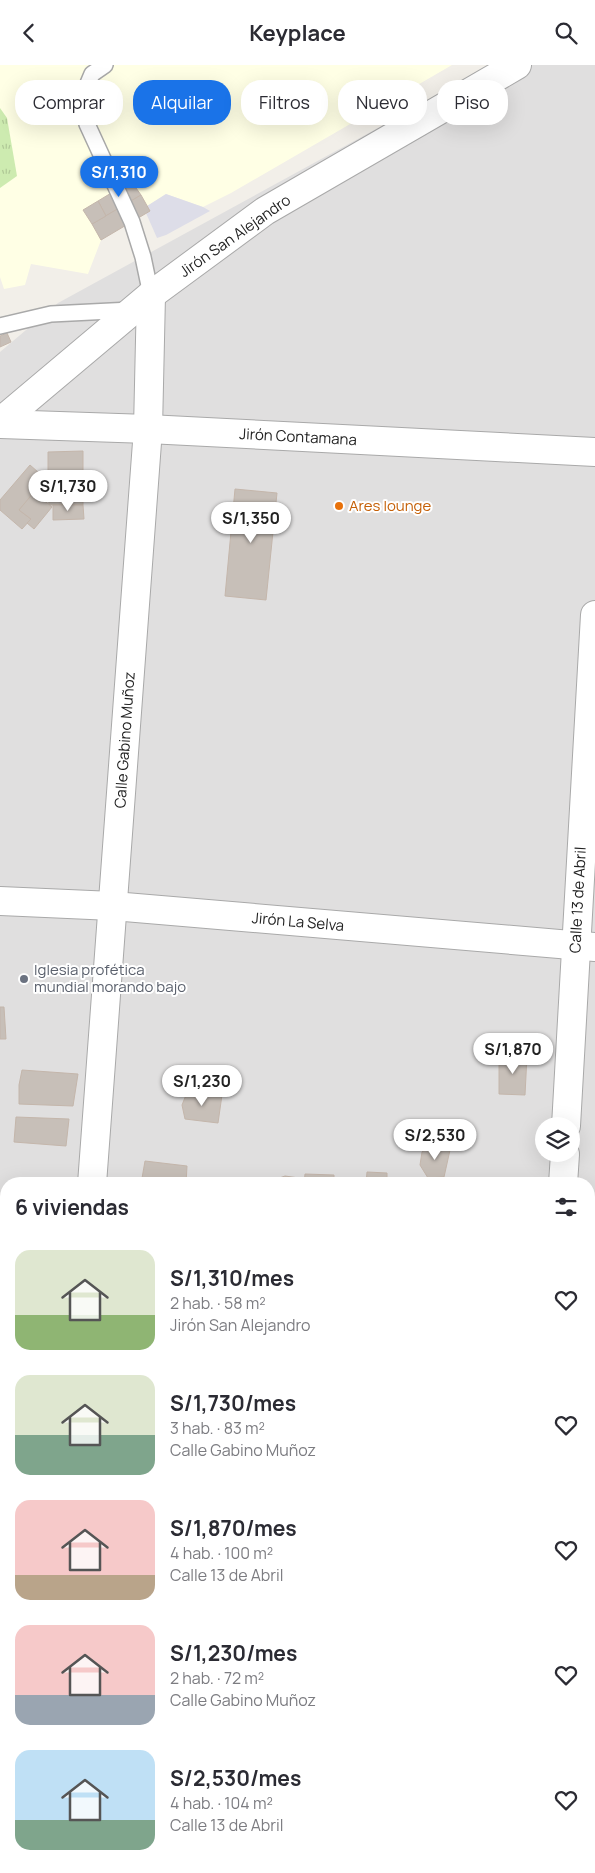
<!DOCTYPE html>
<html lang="es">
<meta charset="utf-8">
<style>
body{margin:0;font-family:Manrope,sans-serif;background:#f7f7f7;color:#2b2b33;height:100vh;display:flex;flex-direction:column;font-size:19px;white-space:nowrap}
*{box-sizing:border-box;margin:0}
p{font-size:16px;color:#7c7c81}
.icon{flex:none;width:28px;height:28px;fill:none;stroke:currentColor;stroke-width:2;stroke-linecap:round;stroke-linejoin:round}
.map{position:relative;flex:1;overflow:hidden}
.drawer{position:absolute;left:0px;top:1112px;width:595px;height:696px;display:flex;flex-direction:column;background:#fff;border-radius:20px 20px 0 0;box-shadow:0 5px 20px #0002}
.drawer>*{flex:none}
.top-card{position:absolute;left:15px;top:15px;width:565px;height:45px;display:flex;gap:10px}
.controls{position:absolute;left:535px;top:1052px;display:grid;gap:10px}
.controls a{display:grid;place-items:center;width:45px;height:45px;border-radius:50%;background:#fff;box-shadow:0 5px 20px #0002;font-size:25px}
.price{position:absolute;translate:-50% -42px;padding:0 11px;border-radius:18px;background:#fff;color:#222;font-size:16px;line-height:32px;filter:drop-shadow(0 1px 2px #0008)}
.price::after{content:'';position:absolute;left:50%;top:30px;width:15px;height:11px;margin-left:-8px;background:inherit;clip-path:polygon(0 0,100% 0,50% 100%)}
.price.active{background:#1a73e8;color:#fff}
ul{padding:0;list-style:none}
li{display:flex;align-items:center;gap:15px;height:125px;padding:0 15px}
li span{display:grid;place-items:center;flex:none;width:140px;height:100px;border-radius:15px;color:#555}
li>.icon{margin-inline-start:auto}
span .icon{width:60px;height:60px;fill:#fffc;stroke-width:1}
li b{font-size:21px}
h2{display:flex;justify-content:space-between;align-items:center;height:60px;padding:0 15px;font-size:21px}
.tag{padding:0 18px;border-radius:20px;background:#fff;box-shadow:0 5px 20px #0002;font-size:18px;line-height:45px}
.tag.active{background:#1a73e8;color:#fff}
header{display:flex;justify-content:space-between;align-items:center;height:65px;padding:0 15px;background:#fff;font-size:22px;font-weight:700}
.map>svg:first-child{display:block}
</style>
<header><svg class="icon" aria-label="back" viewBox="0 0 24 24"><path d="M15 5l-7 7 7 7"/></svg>Keyplace<svg class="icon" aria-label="search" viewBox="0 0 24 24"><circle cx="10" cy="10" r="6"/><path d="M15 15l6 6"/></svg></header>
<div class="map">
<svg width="595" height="1808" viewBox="0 0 595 1808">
<defs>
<pattern id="grass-tufts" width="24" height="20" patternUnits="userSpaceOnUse" patternTransform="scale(1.25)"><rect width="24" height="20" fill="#cdebb0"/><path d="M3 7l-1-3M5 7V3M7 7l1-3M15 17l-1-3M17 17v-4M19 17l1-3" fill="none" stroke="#b0c997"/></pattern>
<pattern id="wetland-marsh" width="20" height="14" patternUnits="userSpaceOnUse" patternTransform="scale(1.25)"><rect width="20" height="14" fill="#c6e0d4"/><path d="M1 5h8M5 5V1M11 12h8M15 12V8" fill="none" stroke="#aac0b6"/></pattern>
</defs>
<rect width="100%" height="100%" fill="#f2efe9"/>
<path fill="#e0dfdf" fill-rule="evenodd" d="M493 0H595V1808H0V287L58 238ZM544 1061H571V1089H544ZM6 1119H589V1802H6Z"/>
<path fill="#ffffe5" d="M0 0H452L231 128 203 142 166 129 103 170 88 209 31 199 25 220 4 224 0 212Z"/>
<path fill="url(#grass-tufts)" d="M0 43 7 53 17 111 0 123Z"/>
<path fill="url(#wetland-marsh)" d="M6 1239V1802H589V1264L595 1263V1808H0V1240Z"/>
<path fill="#dddde8" d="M166 129 203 142 210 146 166 170 157 173 146 148 150 146 147 141Z"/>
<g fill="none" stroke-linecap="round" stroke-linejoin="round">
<g stroke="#aad3df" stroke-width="8">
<path d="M589 1783 595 1791"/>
<path d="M0 1800 6 1802"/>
<path d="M14 1802 70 1807 78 1802"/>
</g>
</g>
<g fill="#c7bfb8" stroke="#c4b6ab">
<path d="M131 116 141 130 106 151 98 136Z"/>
<path d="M141 130 150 146 101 175 92 159Z"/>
<path d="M98 136 106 151 92 159 83 145Z"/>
<path d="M7 268 11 277 0 282V271Z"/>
<path d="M83 386V415L48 416V387Z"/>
<path d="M30 400 46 414 19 445 31 454 22 464 0 445V435Z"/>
<path d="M83 415V440H49L48 416Z"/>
<path d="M235 424 277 428 266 535 225 531Z"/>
<path d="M34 427 52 442 34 464 27 458 31 454 19 445Z"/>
<path d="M53 440H83L84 454 53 455Z"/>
<path d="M0 942H4L6 974H0Z"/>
<path d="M527 991 525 1030 499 1029V992Z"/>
<path d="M22 1005 78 1009 73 1041 19 1039V1020Z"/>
<path d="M188 1025 222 1030 218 1058 185 1054 182 1040Z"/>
<path d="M16 1052 69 1054 66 1081 14 1077Z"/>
<path d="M432 1079 450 1085 444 1112 428 1113 420 1100 422 1087Z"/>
<path d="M145 1096 187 1101 186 1119H141Z"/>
<path d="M367 1107 387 1108V1119H366Z"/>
<path d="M305 1109 334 1110V1119H304Z"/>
<path d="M285 1111 299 1113V1119H274V1115Z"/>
<path d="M6 1148V1180L1 1178Z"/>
<rect x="0" y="1256" width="6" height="25"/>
<path d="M0 1362H6V1407L0 1408Z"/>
</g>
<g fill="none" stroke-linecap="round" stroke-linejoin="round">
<g stroke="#a9a9a9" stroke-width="18">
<g id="service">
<path d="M105 0 92 9 81 35 87 59 132 157 143 192 151 230"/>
<path d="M0 261 51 249 131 245"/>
</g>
</g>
<g stroke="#a9a9a9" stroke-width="30">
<g id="minor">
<path d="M0 359 148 364 595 387"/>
<path d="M0 836 113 841 595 882"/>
<path d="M566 1061 595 550"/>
<path d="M92 1119 148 364 151 230"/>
<path d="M563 1119 565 1089"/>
</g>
</g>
<g stroke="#a9a9a9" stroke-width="30">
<path id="tertiary" d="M0 357 151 230 265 146 517 0"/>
</g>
<use href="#service" stroke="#fff" stroke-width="15"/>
<use href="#minor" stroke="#fff" stroke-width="28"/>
<use href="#tertiary" stroke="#fff" stroke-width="28"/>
</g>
<circle fill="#e8710a" stroke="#fff" stroke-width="2" cx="339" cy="441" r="5"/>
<circle fill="#6b7280" stroke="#fff" stroke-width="2" cx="24" cy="914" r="5"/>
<g text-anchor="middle" stroke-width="4" stroke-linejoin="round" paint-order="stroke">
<g font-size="15" fill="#222" stroke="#fff">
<text transform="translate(235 171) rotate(-35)" y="5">Jirón San Alejandro</text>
<text transform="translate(298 372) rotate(3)" y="5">Jirón Contamana</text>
<text transform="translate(125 675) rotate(-86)" y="5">Calle Gabino Muñoz</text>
<text transform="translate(578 835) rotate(-87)" y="5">Calle 13 de Abril</text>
<text transform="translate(298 857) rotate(5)" y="5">Jirón La Selva</text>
</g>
<g font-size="15" fill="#c56008" stroke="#fff" text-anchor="start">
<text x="349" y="446">Ares lounge</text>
</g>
<g font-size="15" fill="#5b616d" stroke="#fff" text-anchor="start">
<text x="34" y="910">Iglesia profética<tspan x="34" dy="17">mundial morando bajo</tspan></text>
</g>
</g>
</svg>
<div class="controls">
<a><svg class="icon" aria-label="layers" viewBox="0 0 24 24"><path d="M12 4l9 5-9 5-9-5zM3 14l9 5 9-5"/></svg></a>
</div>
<b class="price active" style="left:119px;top:133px">S/1,310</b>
<b class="price" style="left:68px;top:447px">S/1,730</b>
<b class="price" style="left:251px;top:479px">S/1,350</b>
<b class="price" style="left:513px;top:1010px">S/1,870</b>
<b class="price" style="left:202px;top:1042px">S/1,230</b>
<b class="price" style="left:435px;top:1096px">S/2,530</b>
<div class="top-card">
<a class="tag">Comprar</a>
<a class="tag active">Alquilar</a>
<a class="tag">Filtros</a>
<a class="tag">Nuevo</a>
<a class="tag">Piso</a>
</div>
<section class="drawer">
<h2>6 viviendas<svg class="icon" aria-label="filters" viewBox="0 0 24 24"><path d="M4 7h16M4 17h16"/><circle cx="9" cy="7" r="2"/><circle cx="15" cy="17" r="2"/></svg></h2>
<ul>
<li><span style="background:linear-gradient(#dfe7d0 65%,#8fb573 0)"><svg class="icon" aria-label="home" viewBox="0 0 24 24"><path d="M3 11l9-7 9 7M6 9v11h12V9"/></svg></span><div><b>S/1,310/mes</b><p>2 hab. · 58 m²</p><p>Jirón San Alejandro</p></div><svg class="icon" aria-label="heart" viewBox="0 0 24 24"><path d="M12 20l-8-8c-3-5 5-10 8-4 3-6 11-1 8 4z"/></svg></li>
<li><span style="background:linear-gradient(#dfe7d0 60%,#7fa58c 0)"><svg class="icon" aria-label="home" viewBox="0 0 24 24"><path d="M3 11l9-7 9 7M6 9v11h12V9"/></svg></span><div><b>S/1,730/mes</b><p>3 hab. · 83 m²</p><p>Calle Gabino Muñoz</p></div><svg class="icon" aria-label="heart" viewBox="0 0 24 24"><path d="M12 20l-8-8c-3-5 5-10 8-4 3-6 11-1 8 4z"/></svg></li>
<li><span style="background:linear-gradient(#f6c9c9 75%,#b9a48a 0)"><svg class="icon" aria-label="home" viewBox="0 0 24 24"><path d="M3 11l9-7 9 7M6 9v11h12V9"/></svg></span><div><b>S/1,870/mes</b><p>4 hab. · 100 m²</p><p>Calle 13 de Abril</p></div><svg class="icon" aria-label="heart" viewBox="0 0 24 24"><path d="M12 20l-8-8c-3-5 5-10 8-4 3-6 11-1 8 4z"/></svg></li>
<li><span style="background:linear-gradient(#f6c9c9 70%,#9aa5b1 0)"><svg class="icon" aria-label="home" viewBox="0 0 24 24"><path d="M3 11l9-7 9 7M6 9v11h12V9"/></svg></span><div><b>S/1,230/mes</b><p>2 hab. · 72 m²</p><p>Calle Gabino Muñoz</p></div><svg class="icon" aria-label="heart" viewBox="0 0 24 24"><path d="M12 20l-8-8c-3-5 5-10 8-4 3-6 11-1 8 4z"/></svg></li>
<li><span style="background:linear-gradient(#bfe0f5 70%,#7fa58c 0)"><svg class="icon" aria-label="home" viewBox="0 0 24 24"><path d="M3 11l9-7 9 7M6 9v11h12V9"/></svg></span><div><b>S/2,530/mes</b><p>4 hab. · 104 m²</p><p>Calle 13 de Abril</p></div><svg class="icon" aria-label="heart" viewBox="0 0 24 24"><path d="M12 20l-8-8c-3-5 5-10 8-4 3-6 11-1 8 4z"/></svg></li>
</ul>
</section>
</div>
